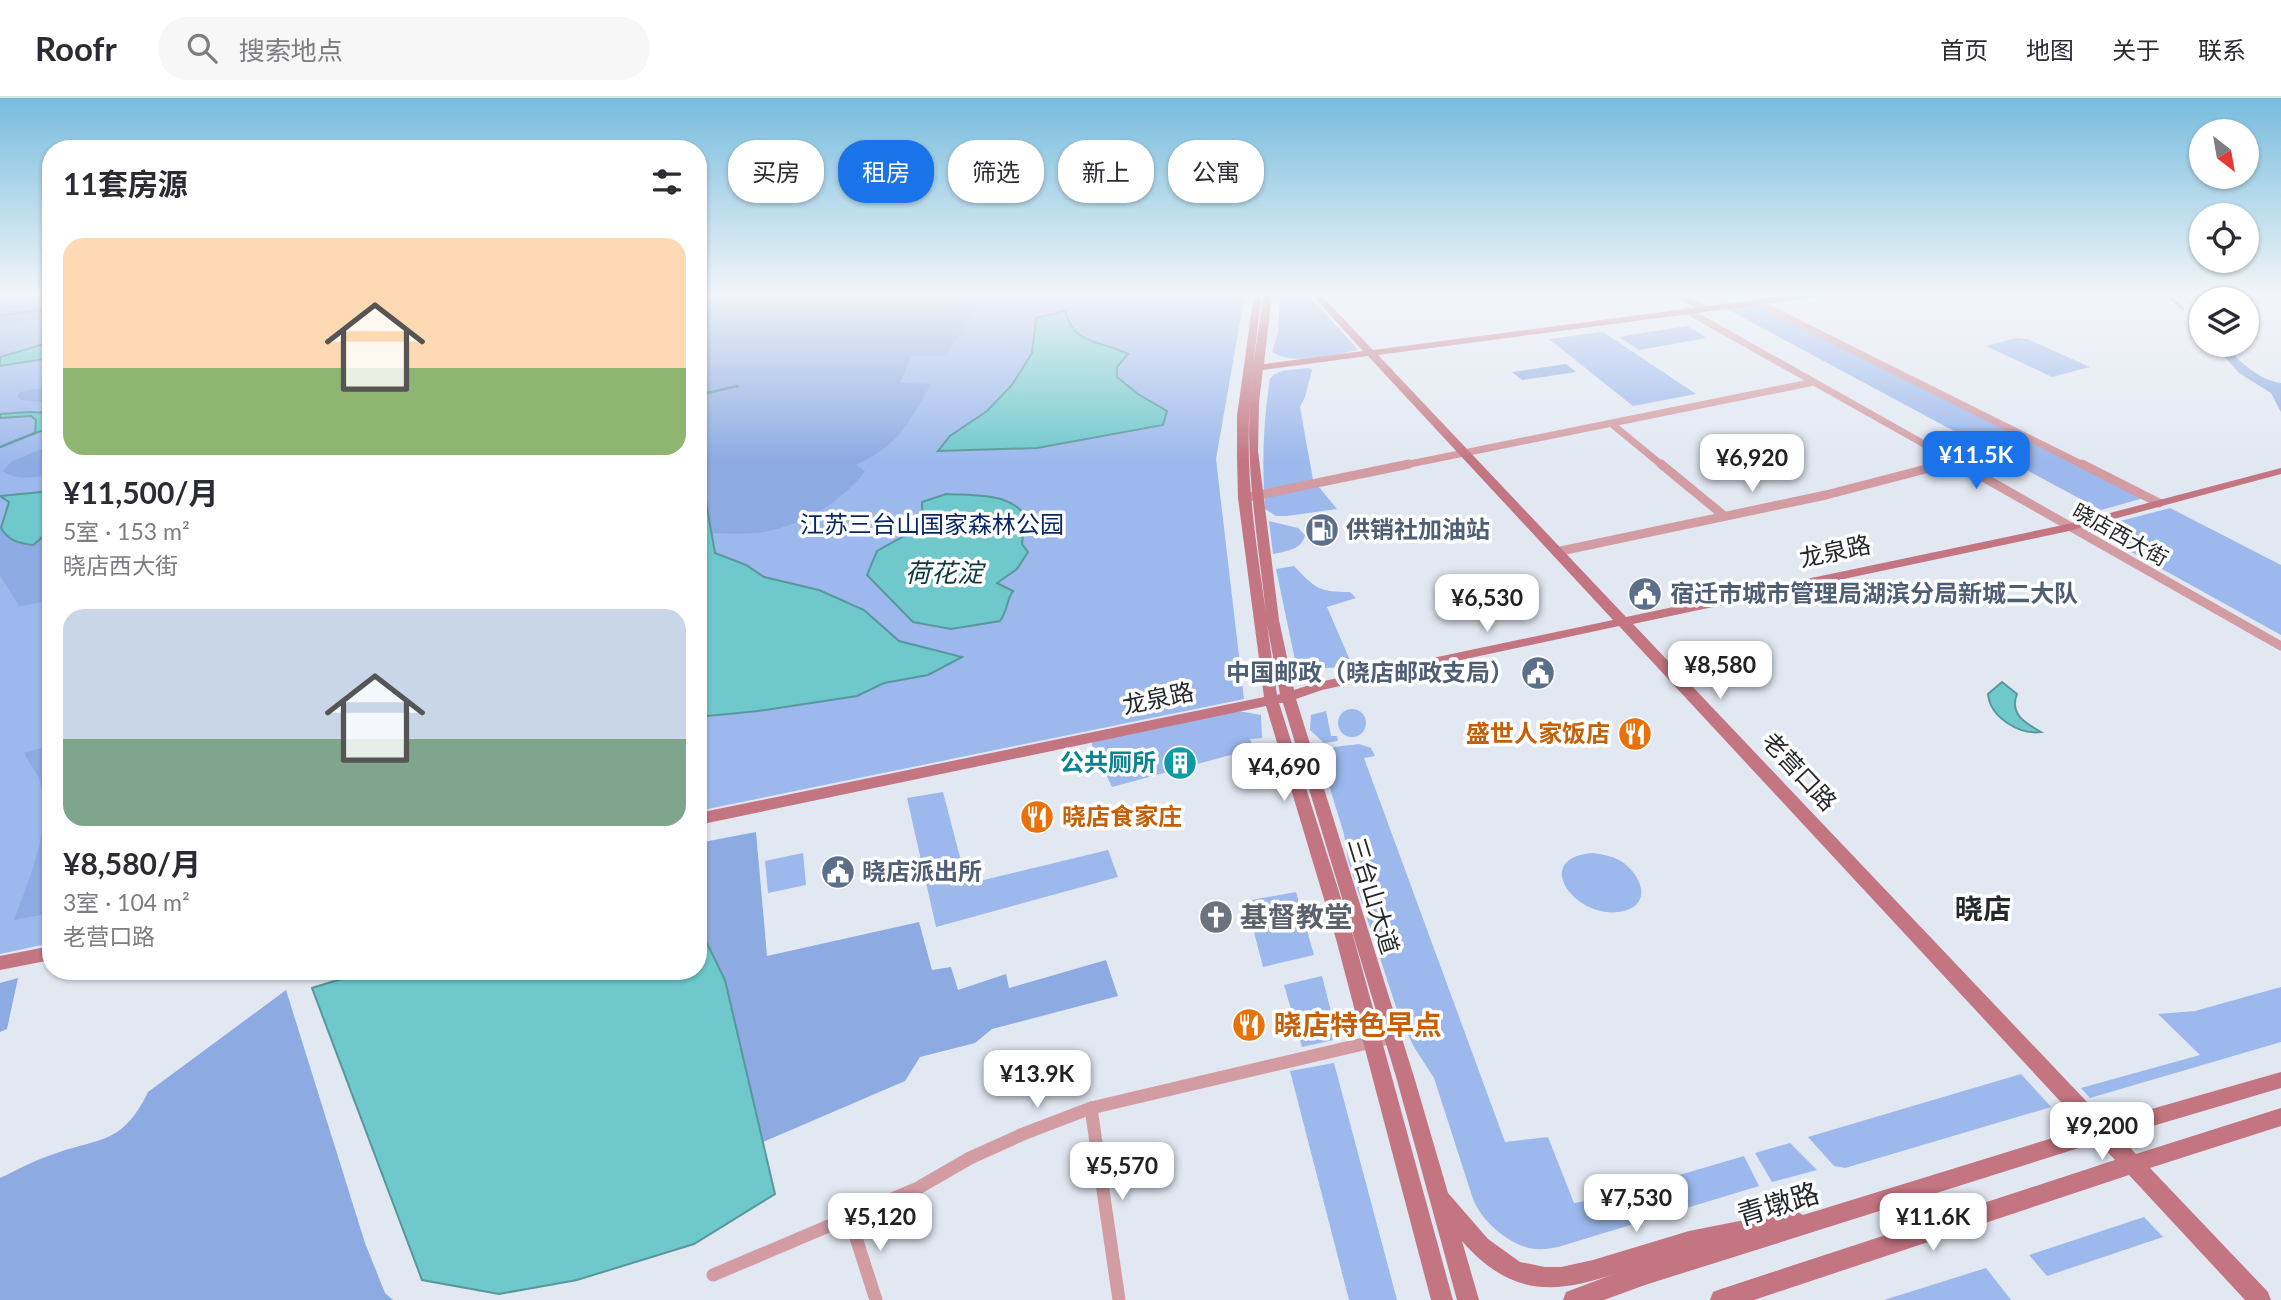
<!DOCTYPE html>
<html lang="zh">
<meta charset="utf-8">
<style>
body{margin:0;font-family:Lato,"Noto Sans SC",sans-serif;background:#f7f7f7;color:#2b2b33;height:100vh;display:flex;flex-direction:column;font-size:26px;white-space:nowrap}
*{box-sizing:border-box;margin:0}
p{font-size:23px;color:#7c7c81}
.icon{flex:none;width:38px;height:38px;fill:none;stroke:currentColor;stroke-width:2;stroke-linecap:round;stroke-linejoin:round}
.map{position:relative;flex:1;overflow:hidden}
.side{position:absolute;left:42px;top:42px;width:665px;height:840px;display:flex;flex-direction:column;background:#fff;border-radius:28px;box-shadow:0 2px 5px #0004}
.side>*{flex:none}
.top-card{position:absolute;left:728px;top:42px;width:665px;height:63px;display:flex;gap:14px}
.needle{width:46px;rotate:149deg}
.controls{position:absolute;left:2189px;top:21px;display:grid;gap:14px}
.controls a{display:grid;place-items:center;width:70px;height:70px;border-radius:50%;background:#fff;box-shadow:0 2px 5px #0004;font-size:35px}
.price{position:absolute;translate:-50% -60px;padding:0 16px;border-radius:14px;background:#fff;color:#222;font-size:23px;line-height:46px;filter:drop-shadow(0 2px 4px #0008)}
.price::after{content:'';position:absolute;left:50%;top:42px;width:21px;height:16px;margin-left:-10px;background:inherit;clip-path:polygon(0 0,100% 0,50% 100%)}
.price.active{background:#1a73e8;color:#fff}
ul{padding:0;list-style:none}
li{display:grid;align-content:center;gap:14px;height:371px;padding:0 21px}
li span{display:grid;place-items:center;height:217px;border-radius:21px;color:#555}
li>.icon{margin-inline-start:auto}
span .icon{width:126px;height:126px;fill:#fffc;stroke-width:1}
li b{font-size:30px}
h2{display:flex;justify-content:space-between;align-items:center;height:84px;padding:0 21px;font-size:30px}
.tag{padding:0 24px;border-radius:28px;background:#fff;box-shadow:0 2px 5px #0004;font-size:24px;line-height:63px}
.tag.active{background:#1a73e8;color:#fff}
header{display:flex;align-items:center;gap:42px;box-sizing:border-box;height:98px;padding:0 35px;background:#fff;border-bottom:2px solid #e1e1e2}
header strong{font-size:33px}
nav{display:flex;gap:38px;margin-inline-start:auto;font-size:24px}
.search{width:490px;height:63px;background:#f7f7f7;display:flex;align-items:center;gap:18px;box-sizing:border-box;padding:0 24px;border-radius:28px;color:#7c7c81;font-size:26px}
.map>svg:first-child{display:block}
</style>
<header>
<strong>Roofr</strong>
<div class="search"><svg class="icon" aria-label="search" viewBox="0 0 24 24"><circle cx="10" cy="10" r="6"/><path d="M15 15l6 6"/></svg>搜索地点</div>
<nav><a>首页</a><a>地图</a><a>关于</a><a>联系</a></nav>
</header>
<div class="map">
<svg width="2281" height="1202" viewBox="0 0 2281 1202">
<rect width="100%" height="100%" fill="#e2e8f2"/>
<g fill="#9cb8ec">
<path d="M0 195H51V845L0 856Z"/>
<path d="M698 195H1245L1216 361 1244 601 698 713Z"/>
<path d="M1280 195H1307L1358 252C1332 257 1295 268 1272 254L1278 234Z"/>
<path d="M1757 206 2144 400 2101 412 1727 211Z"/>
<path d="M1687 228 1707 240 1639 252 1619 239Z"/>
<path d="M1603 234 1696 296 1633 308 1549 241Z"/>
<path d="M2016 240 2027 241 2090 269 2052 279 1986 248Z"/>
<path d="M1309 270 1312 272 1305 299 1300 309 1313 382 1337 411 1287 418H1276L1265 411C1262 367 1263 325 1270 281 1277 270 1296 272 1309 270Z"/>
<path d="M2170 410 2281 467V537L2090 431Z"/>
<path d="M1269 423 1298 430 1305 437C1302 452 1286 453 1273 456Z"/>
<path d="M1294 468C1316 491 1319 494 1350 494L1356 500 1327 509 1352 567C1334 569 1310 576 1295 562L1276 471Z"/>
<circle cx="1352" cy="625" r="14"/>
<path d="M1238 613 1261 617 1262 640 1250 641 1260 670 1247 673 1238 655 1112 689 1092 647V644Z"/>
<path d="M1326 613 1331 638H1337L1338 643 1324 645 1310 632 1311 617Z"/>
<path d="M1359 646 1371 650 1375 658 1364 660 1505 1044 1548 1039 1574 1105 1598 1101 1744 1058 1759 1088 1558 1149C1551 1150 1543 1152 1536 1151 1511 1149 1482 1124 1473 1101L1434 980 1414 949 1399 918 1348 762 1344 736 1320 658C1328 647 1346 648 1359 646Z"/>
<path d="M943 694 967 786 1108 752 1118 779 936 829 907 700Z"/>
<path d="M803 755 806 787 768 795 765 763Z"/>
<path d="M1593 755C1602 756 1611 758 1619 762 1639 773 1655 805 1624 813 1578 825 1528 760 1593 755Z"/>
<path d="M1296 794 1314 857 1263 869 1246 803Z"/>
<path d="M1322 878 1338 941 1302 949 1284 887Z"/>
<path d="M2281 889V944L2090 1000 2081 990 2200 957 2158 916 2195 913Z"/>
<path d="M1334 965 1397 1202H1349L1290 973Z"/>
<path d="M2021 976 2051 1009 1845 1070 1834 1068 1808 1039Z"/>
<path d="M1790 1045 1817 1072 1772 1084 1755 1055Z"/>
<path d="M2144 1119 2163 1139 2047 1178 2029 1157Z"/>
<path d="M1986 1170 2011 1202H1884Z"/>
</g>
<g fill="#8dabe2">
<path d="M0 195H51V218L0 227V210L21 206 19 200 0 203Z"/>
<path d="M698 195H990L973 212 946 258H911L900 285 931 286C908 326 900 346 856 367L865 373C842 404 803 427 764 434 743 437 719 435 698 435Z"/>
<path d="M2214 247H2223C2239 262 2258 282 2281 285V314L2271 295 2239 275Z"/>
<path d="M1566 266 1576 274 1522 282 1512 274Z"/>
<path d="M51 288V305L21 302 17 298 20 294Z"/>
<path d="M51 347V377C35 379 16 383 3 373L11 364Z"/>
<path d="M51 429V503L19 508 0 477V430C10 440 17 445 33 447L43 440Z"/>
<path d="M51 647V815L14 822C28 785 54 724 40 684 37 674 29 665 24 655Z"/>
<path d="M756 734 767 858 919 824 932 872 951 869 958 892 1006 876 1009 890 1106 862 1118 898 992 931 975 945 920 959 905 983 763 1044 725 882 698 827V745Z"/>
<path d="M18 880 7 931 0 934V885Z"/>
<path d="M286 892 365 1145 385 1195 393 1202H0V1080C17 1072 33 1063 51 1057 99 1039 122 1048 148 994Z"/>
</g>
<g fill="#6ec8cc" stroke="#58989c" stroke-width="2">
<path d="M1065 213C1075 249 1099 241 1128 256L1117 269V279L1138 296 1167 313 1163 327 1037 350 938 353 950 338 987 313 1012 287 1032 255 1036 220Z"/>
<path d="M51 244V260L0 268V259Z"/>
<path d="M30 314 51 315V330L35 335 36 322 31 318 0 320V316Z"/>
<path d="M51 393C51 416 54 433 33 447 18 445 9 443 1 430L9 404 0 398Z"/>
<path d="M946 396C976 398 1023 393 1030 431L1023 436 1022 446 1028 454 1017 471 997 485 1013 493C1007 500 1008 512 1000 523L951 531 913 524 867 477 877 453 922 428V404Z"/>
<path d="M706 404 715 455 746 467 764 479 819 492 864 512 899 543 962 559 928 577 884 585 857 598 758 613 698 619V417Z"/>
<path d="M2002 584 2017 596C2009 616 2025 625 2041 634 2019 637 1990 619 1988 596Z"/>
<path d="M698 827 725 882 775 1096 694 1146 577 1182 499 1196 422 1182 312 890 367 873H698Z"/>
</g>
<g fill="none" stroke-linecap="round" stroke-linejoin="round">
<g stroke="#58989c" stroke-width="2.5">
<path d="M2165 195 2183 211"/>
<path d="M0 218 51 210"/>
<path d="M698 297 738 288"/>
<path d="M0 349 35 335"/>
</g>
<path stroke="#58989c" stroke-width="3.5" d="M698 393 706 404"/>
<g stroke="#d39ca3" stroke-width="7">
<path d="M1675 195 1703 210"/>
<path d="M1754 203 2085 368"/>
<path d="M1686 212 1963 368"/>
<path d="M1613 327 1663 368"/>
<path d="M1400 368 1814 284"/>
<path d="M1938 368 1955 364"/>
</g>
<g stroke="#d39ca3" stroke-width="9">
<path d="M1661 366 1723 417"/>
<path d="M1960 366 2281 548"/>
<path d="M2082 366 2159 405"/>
<path d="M1244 400 1409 366"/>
<path d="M1556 454 1826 397 1945 366"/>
</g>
<g stroke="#d39ca3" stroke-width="13">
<path d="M1091 1010 1119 1202"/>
<path d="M849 1118 876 1202"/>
<path d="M713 1177 918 1090 970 1060 1023 1036 1091 1010 1393 939"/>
</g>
<g fill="#c47582" fill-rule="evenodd">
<path d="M1254 195H1262L1253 268 1264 195H1272L1264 266 1363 253 1310 195H1319L1373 252 1807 195H1829L1825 198 1378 257 1626 519 2068 426 2281 370V376L2069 433 1633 526 2106 1024 2281 974V990L2119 1038 2136 1056 2281 1010V1028L2150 1070 2268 1194 2271 1202H2245L2129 1077 1754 1202H1710L1713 1194 1721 1191 2115 1062 2098 1044 1645 1187 1604 1202H1563L1566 1194 1614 1176C1551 1198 1508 1196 1462 1143L1479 1202H1457L1397 982 1283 605H1279L1354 841 1453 1202H1431L1336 841 1266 608 698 727V715L1264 599 1238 400 1237 359V318ZM1368 258 1613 522 1319 584 1294 592 1279 522 1258 353 1259 304 1263 272ZM1253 274C1242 354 1257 434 1266 515 1254 430 1242 360 1253 274ZM1267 526 1280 596 1277 597ZM1619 528 2085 1030 1803 1117 1795 1112 1689 1133 1593 1162 1561 1169H1545L1520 1164 1488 1141 1448 1095 1415 982 1296 601 1322 592Z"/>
<path d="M51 848V862L0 872V858Z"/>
</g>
</g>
<linearGradient id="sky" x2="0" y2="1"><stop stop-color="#77bcdd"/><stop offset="0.54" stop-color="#f2f5f9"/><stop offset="1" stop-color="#f2f5f9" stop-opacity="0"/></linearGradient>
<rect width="2281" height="363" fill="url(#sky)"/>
<defs>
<g id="fuel-disc" transform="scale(1.75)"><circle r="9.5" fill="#5c6f8a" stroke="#fff"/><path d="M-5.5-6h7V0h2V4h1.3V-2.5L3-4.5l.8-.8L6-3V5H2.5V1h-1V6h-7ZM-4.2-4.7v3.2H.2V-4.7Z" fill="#fff"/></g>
<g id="civic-disc" transform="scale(1.75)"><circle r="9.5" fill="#5c6f8a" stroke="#fff"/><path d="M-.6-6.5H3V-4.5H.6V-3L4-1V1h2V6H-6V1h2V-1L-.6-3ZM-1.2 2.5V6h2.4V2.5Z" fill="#fff"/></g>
<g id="restaurant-disc" transform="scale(1.75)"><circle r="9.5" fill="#e8710a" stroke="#fff"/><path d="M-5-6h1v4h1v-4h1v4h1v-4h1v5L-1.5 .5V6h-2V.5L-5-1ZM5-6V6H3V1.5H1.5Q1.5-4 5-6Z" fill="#fff"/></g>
<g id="building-disc" transform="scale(1.75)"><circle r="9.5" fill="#0f9aa8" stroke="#fff"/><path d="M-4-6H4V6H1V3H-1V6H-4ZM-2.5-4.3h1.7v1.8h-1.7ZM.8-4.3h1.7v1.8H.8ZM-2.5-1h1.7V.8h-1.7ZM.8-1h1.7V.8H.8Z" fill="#fff"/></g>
<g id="church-disc" transform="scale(1.75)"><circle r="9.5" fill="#6b7280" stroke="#fff"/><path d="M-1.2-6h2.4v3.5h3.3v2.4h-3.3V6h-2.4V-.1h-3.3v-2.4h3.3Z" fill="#fff"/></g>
</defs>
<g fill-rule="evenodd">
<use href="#fuel-disc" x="1322" y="432"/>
<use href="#civic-disc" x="1645" y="496"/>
<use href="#civic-disc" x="1538" y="575"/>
<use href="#restaurant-disc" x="1635" y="636"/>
<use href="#building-disc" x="1180" y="665"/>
<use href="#restaurant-disc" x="1037" y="719"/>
<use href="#civic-disc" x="838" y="774"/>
<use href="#church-disc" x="1216" y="819"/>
<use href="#restaurant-disc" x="1249" y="927"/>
</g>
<g text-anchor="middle" stroke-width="7" stroke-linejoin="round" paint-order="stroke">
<g font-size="21" fill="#26282c" stroke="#fff">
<text transform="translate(2120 437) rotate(29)" y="7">晓店西大街</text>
</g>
<g font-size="24" fill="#092766" stroke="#fff">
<text x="932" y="435">江苏三台山国家森林公园</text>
</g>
<g font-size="24" font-weight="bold" fill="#4e5e75" stroke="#fff" text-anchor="start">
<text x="1346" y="440">供销社加油站</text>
<text x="1670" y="504">宿迁市城市管理局湖滨分局新城二大队</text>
<text x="1514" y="583" text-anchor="end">中国邮政（晓店邮政支局）</text>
<text x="862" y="782">晓店派出所</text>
</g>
<g font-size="24" fill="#26282c" stroke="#fff">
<text transform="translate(1835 454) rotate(-12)" y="8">龙泉路</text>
<text transform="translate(1158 601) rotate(-12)" y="8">龙泉路</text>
<text transform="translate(1799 674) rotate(47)" y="8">老营口路</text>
<text transform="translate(1373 798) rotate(73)" y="8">三台山大道</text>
</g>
<g font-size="24" font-weight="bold" fill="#c56008" stroke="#fff" text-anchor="end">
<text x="1610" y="644">盛世人家饭店</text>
<text x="1062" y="727" text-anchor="start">晓店食家庄</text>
</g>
<g font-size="24" font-weight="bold" fill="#0d838f" stroke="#fff" text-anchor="end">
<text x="1156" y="673">公共厕所</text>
</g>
<g font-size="26" font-style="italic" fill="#0e3a3c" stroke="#fff">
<text x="944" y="484">荷花淀</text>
</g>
<g font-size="28" font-weight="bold" fill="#26282c" stroke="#fff">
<text x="1983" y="821">晓店</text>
</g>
<g font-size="28" font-weight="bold" fill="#5b616d" stroke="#fff" text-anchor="start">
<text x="1240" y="829">基督教堂</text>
</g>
<g font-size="28" font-weight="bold" fill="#c56008" stroke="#fff" text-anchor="start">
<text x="1274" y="937">晓店特色早点</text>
</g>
<g font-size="28" fill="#26282c" stroke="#fff">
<text transform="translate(1778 1106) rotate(-17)" y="10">青墩路</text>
</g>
</g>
</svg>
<div class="controls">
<a><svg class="needle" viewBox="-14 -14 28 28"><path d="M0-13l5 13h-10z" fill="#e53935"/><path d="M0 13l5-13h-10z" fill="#7c7c81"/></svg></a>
<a><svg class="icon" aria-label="locate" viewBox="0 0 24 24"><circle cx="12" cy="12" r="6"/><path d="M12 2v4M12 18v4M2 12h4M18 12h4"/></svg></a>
<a><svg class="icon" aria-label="layers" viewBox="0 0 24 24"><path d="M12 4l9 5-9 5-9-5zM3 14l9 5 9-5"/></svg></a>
</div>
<b class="price active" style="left:1976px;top:393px">¥11.5K</b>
<b class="price" style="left:1752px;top:396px">¥6,920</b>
<b class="price" style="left:1487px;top:536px">¥6,530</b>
<b class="price" style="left:1720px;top:603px">¥8,580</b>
<b class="price" style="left:1284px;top:705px">¥4,690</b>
<b class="price" style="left:1037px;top:1012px">¥13.9K</b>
<b class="price" style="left:2102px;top:1064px">¥9,200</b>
<b class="price" style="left:1122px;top:1104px">¥5,570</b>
<b class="price" style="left:1636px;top:1136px">¥7,530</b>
<b class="price" style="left:880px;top:1155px">¥5,120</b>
<b class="price" style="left:1933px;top:1155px">¥11.6K</b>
<div class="top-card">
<a class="tag">买房</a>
<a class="tag active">租房</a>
<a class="tag">筛选</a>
<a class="tag">新上</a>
<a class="tag">公寓</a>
</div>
<section class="side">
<h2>11套房源<svg class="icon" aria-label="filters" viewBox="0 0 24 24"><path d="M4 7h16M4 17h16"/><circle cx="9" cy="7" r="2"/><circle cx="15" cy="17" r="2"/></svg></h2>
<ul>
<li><span style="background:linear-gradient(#ffd9b3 60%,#8fb573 0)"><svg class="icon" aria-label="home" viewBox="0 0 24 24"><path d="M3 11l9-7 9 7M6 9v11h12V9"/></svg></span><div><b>¥11,500/月</b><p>5室 · 153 m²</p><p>晓店西大街</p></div></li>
<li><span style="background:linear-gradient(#c9d6e8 60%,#7fa58c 0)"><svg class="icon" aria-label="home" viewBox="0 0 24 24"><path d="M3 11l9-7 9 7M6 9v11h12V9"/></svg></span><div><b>¥8,580/月</b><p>3室 · 104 m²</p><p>老营口路</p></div></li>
</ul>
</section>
</div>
